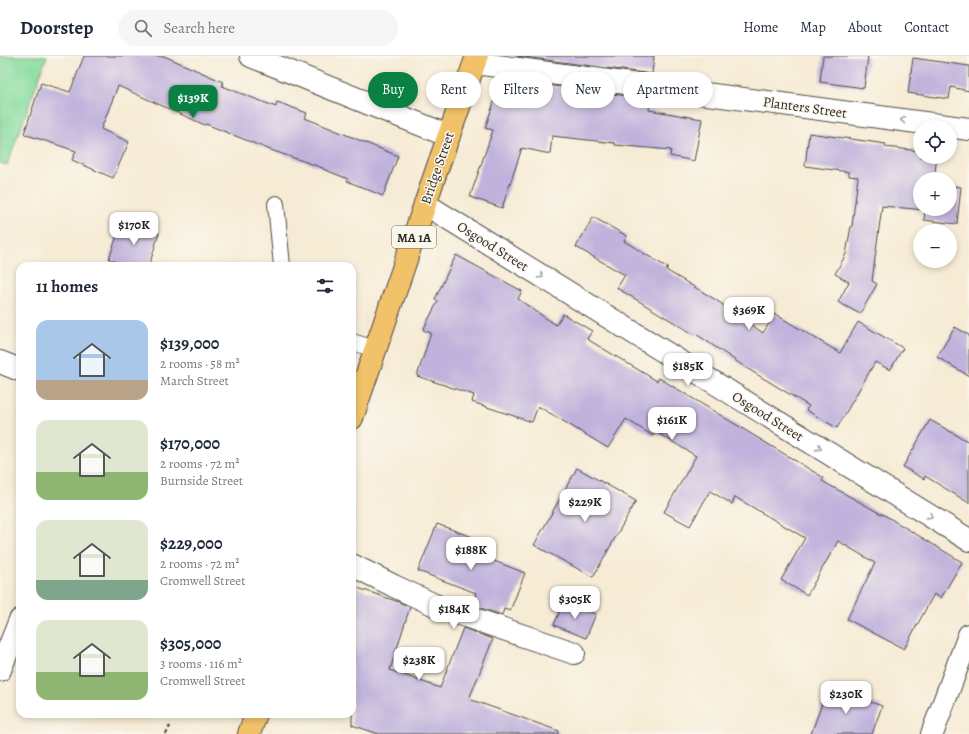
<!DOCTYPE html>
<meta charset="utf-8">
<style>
body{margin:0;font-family:Alegreya,serif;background:#f6f6f7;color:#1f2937;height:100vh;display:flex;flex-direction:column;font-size:15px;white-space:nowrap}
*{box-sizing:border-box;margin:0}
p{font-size:13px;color:#747a83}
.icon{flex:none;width:22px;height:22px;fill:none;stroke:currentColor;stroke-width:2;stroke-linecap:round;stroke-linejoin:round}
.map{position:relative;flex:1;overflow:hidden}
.side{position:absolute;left:16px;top:206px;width:340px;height:456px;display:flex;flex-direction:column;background:#fff;border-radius:12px;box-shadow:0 2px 6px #0003}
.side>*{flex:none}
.banner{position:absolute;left:368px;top:16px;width:380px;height:36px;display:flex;gap:8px}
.buttons{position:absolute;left:913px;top:64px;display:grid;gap:8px}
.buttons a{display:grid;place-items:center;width:44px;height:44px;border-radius:50%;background:#fff;box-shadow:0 2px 6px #0003;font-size:20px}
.price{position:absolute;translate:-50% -34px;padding:0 9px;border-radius:8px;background:#fff;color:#222;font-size:13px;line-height:26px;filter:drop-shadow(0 1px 2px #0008)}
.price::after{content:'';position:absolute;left:50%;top:24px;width:12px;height:9px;margin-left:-6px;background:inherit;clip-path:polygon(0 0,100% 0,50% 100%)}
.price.selected{background:#0b8043;color:#fff}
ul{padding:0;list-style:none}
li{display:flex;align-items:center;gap:12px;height:100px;padding:0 20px}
li span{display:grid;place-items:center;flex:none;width:112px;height:80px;border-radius:12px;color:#555}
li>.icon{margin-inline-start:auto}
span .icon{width:48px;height:48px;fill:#fffc;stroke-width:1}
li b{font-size:17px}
h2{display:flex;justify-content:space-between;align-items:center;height:48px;padding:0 20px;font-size:17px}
.pill{padding:0 14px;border-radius:18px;background:#fff;box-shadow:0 2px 6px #0003;font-size:14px;line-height:36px}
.pill.selected{background:#0b8043;color:#fff}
header{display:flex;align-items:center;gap:24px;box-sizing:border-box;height:56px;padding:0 20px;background:#fff;border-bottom:1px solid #e0e1e3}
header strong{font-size:19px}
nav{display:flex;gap:22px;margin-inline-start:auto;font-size:14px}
.search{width:280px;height:36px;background:#f6f6f7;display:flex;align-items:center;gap:10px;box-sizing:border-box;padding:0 14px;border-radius:22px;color:#747a83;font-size:15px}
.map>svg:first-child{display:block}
</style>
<header>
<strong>Doorstep</strong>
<div class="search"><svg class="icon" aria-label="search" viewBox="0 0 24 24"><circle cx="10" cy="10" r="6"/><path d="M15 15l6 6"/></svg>Search here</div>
<nav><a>Home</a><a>Map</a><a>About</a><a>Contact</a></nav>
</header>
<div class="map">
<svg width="969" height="678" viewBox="0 0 969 678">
<rect width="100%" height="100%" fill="#fbf7ec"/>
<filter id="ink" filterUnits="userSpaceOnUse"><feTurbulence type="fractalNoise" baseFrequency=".025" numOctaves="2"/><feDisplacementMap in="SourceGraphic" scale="8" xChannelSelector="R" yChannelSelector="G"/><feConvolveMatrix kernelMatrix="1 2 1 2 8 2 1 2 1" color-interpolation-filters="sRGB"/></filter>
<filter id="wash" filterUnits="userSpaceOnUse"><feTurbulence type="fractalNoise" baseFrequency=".012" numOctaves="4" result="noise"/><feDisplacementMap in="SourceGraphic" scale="16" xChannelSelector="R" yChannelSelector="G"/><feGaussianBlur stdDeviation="0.9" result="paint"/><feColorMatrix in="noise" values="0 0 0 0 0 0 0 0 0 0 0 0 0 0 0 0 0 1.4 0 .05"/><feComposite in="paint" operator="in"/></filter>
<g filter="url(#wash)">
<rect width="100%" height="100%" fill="#f6ebd5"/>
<path fill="#86dc9f" stroke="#588465" d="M0 0H47L7 109 0 107Z"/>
<g id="blocks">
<g fill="#c0b2dc">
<path d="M84 0H164L223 26 222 30 276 51 277 46 307 57 305 62 398 100 383 140 347 125 348 123 323 113V112L268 93 206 68 205 69 118 30 101 73 129 86 113 122 72 104 76 95 24 78 41 27 70 36Z"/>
<path d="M517 0H654L652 18Z"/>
<path d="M823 0H868L864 32 820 26Z"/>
<path d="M913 2 969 10V35L951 31 949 43 908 37Z"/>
<path d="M502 23 650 43 649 54 702 63 694 105 670 100 671 94 615 89V87L552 80 550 98 522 92 502 152 470 141 493 74 485 72Z"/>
<path d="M809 77 886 88 885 91 920 95V101H937L934 123H920V153H950V130L961 131 957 168 924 164 925 154 882 150 872 225 877 228 860 258 838 246 849 226 835 218 846 198 851 170H852L858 121 849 120V116L805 110Z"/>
<path d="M593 161 627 180 624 185 668 212 666 214 716 244 763 277 775 258 840 297 858 266 903 292 890 314 875 306 837 372 806 354 809 350 748 313 696 278 695 279 617 232 625 219 576 191Z"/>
<path d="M122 165 159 177 149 210H130L109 203Z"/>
<path d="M456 199 522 235 518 243 556 269 563 258 592 275 587 283 657 325 659 322 824 422 822 425 881 458V457L962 506 941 542 934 538 904 593 847 563 875 507 838 485 807 539 781 524 805 482 735 441 732 448 710 435 690 470 664 456 696 400 656 376 653 380 626 363 608 392 538 350 532 366 472 346 474 339 417 320 431 277 423 274 438 245 435 243Z"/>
<path d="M955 271 969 279V320L937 301Z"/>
<path d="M930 364 969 386V447L925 420 924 423 903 411Z"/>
<path d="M577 412 636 445 593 521 534 489Z"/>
<path d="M437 468 472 481 466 494 525 517 510 555 504 553 502 559 472 549 476 537 418 515Z"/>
<path d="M352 530 399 546 410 551 390 614 440 632 463 572 493 583 469 643 559 675 558 678H379L352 669Z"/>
<path d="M564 545 596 558 586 582 554 569Z"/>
<path d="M828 631 882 650 872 678H811Z"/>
</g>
</g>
</g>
<g filter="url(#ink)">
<use href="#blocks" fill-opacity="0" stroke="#494844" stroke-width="1"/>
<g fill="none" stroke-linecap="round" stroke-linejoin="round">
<g stroke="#494844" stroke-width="18">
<g id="lane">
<path d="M276 148 282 210"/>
<path d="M352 286 375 293"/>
</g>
</g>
<g stroke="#494844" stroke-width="24">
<g id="street">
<path d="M251 0 449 80"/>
<path d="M475 7 969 73"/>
<path d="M425 148 969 484"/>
<path d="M0 306 20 314"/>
<path d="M352 509 394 530 439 551 574 597"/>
<path d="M0 614 20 564"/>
<path d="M932 678 969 579"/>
</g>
</g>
<g stroke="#494844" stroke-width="24">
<g id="highway">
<path d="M352 362 437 113 477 0"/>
<path d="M249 678 256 658"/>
</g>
</g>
<path stroke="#494844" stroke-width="2.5" stroke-dasharray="3 3" stroke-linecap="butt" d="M166 678 170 670"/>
<use href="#lane" stroke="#fff" stroke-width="16"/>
<use href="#street" stroke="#fff" stroke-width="22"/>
<use href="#highway" stroke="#f2c26a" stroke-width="22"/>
</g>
<defs><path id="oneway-chevron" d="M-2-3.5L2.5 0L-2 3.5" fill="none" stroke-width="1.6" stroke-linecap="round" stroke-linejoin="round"/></defs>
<g stroke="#a0a0a0">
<use href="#oneway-chevron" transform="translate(903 64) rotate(-172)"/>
<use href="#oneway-chevron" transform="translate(541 220) rotate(32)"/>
<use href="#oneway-chevron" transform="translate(819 392) rotate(32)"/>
<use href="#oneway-chevron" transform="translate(930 460) rotate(32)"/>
</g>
</g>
<g text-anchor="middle" stroke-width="3" stroke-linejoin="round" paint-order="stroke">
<rect fill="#fbf7ec" stroke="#696865" stroke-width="1" x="392" y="170" width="44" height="22" rx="3"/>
<g font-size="13" font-weight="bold" fill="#2b2b2b">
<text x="414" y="186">MA 1A</text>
</g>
<g font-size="14" fill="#2b2b2b" stroke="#fbf7ec">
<text transform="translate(805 51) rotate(8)" y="5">Planters Street</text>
<text transform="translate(437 112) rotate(-71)" y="5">Bridge Street</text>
<text transform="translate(493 190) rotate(32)" y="5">Osgood Street</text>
<text transform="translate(768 360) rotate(32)" y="5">Osgood Street</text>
</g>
</g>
</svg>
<div class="buttons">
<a><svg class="icon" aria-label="locate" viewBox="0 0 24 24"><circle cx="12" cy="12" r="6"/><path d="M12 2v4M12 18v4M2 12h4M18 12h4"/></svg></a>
<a>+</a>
<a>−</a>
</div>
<b class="price selected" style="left:193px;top:63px">$139K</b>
<b class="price" style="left:134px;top:190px">$170K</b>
<b class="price" style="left:749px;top:275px">$369K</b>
<b class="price" style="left:688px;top:331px">$185K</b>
<b class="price" style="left:672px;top:385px">$161K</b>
<b class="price" style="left:585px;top:467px">$229K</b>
<b class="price" style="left:471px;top:515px">$188K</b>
<b class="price" style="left:575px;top:564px">$305K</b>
<b class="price" style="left:454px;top:574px">$184K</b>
<b class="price" style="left:419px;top:625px">$238K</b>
<b class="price" style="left:846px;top:659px">$230K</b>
<div class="banner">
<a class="pill selected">Buy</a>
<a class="pill">Rent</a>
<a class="pill">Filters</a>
<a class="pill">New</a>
<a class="pill">Apartment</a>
</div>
<section class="side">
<h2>11 homes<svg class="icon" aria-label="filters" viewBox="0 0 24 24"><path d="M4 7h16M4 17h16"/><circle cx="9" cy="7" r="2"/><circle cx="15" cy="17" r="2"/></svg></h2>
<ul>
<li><span style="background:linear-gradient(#a9c7e8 75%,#b9a48a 0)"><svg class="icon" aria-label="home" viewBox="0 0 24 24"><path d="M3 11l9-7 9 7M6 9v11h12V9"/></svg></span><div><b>$139,000</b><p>2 rooms · 58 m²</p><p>March Street</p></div></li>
<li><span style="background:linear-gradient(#dfe7d0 65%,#8fb573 0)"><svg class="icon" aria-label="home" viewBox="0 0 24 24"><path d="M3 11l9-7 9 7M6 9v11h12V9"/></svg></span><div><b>$170,000</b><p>2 rooms · 72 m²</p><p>Burnside Street</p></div></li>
<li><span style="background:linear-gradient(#dfe7d0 75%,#7fa58c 0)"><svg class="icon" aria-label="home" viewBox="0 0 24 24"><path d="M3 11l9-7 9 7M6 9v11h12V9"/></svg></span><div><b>$229,000</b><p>2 rooms · 72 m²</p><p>Cromwell Street</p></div></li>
<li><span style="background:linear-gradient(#dfe7d0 65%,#8fb573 0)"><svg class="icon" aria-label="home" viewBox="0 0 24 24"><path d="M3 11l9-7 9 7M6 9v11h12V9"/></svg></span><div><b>$305,000</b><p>3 rooms · 116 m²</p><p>Cromwell Street</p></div></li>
</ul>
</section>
</div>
